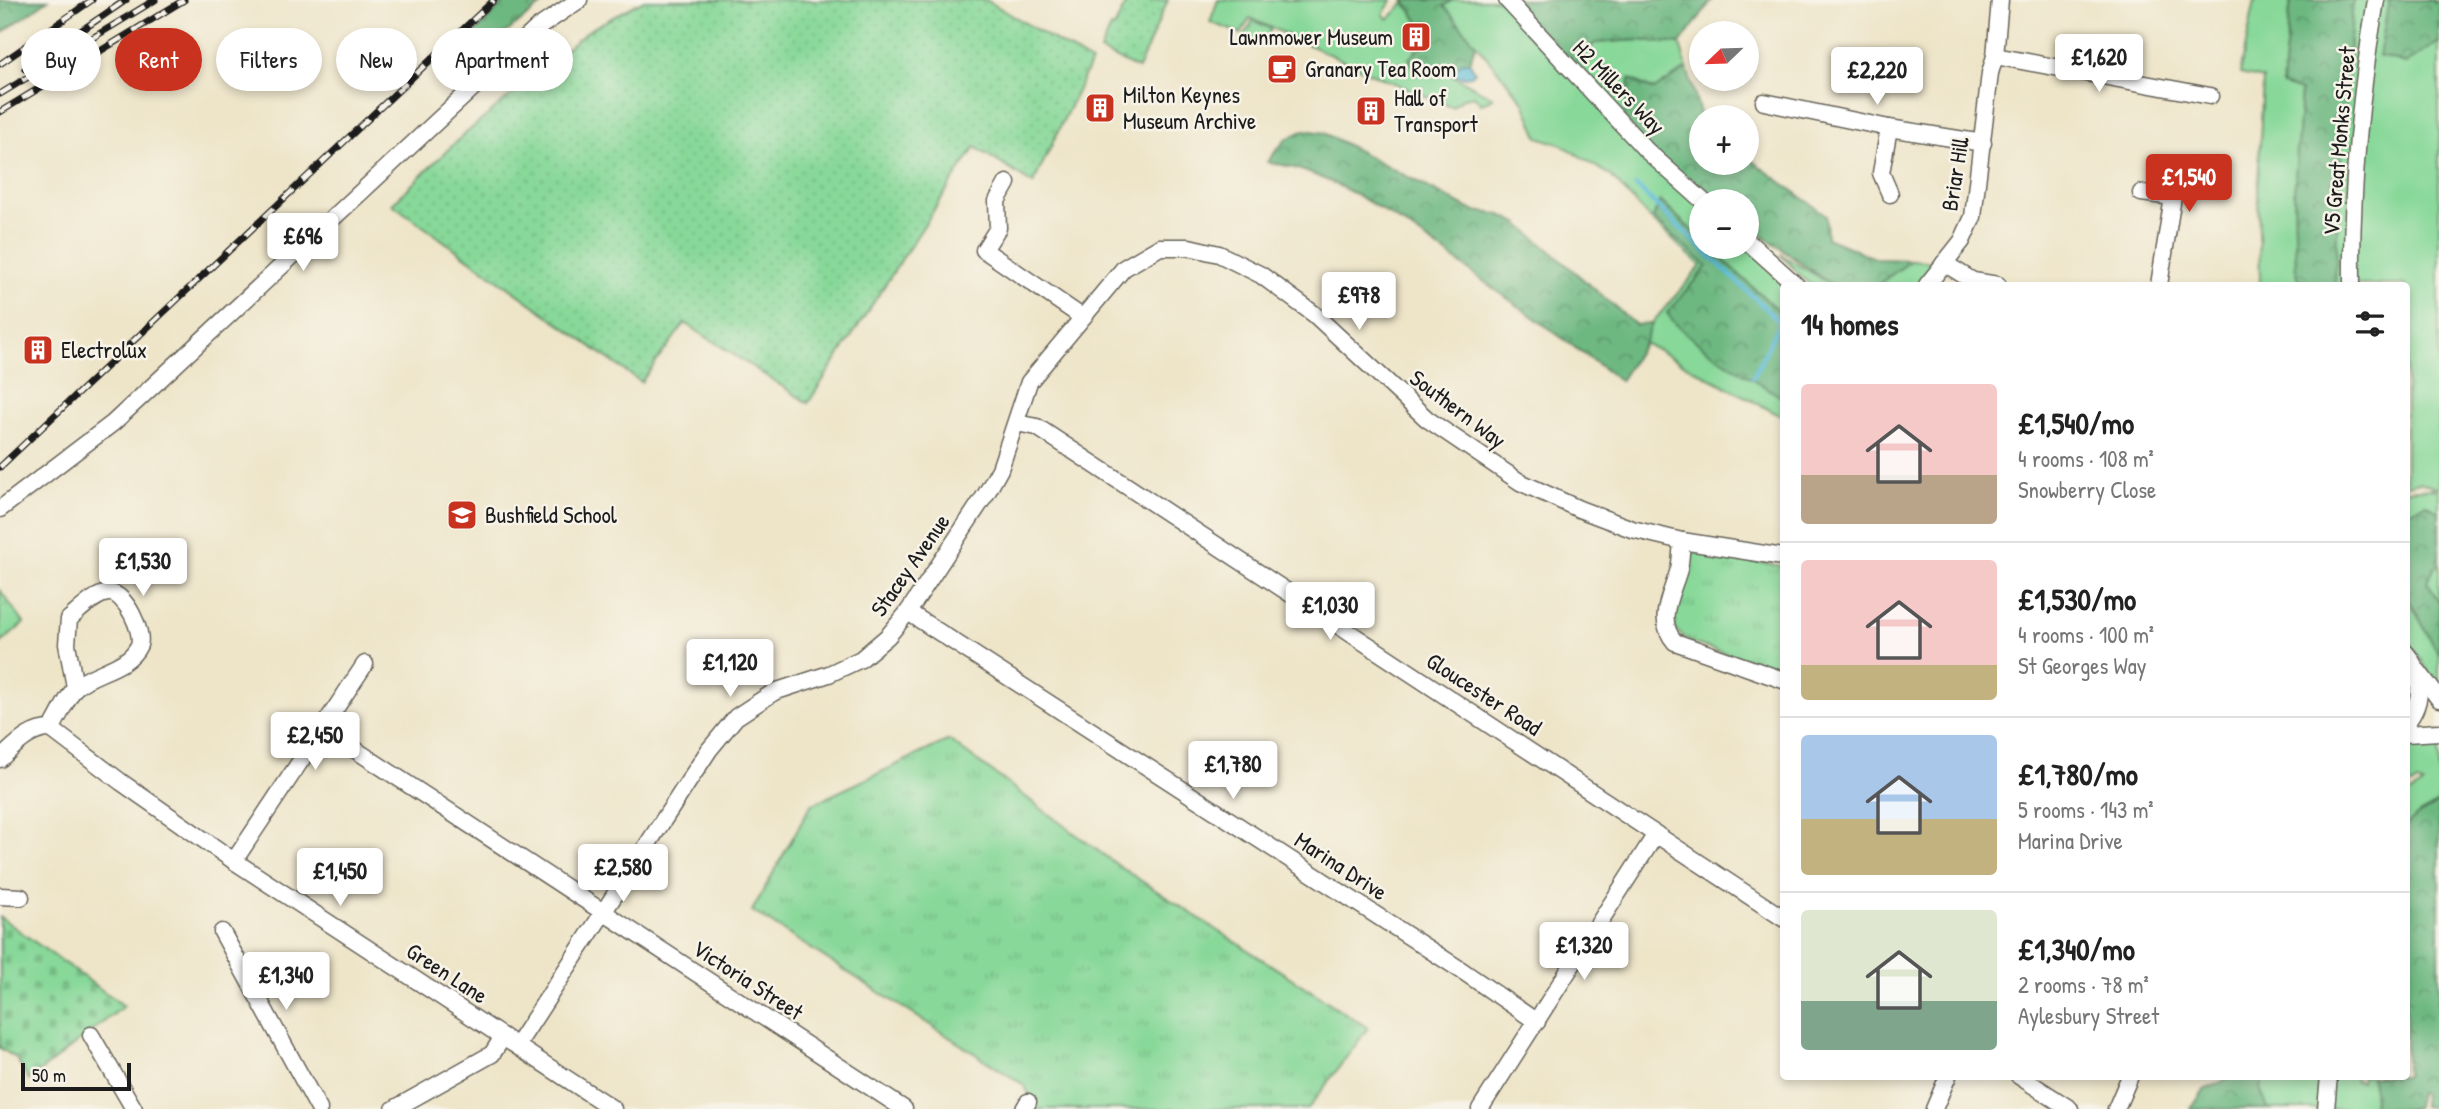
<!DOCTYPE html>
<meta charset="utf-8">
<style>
body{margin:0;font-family:"Patrick Hand",sans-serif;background:#f6f6f6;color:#222;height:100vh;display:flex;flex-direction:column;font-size:26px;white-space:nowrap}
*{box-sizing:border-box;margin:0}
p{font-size:23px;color:#767676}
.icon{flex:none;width:38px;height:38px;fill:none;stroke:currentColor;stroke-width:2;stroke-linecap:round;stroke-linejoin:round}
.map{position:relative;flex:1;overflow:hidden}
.drawer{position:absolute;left:1780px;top:282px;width:630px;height:798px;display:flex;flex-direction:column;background:#fff;border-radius:7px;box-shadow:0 4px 10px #0003}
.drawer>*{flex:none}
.guide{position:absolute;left:21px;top:28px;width:665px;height:63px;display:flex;gap:14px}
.needle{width:46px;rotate:247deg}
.controls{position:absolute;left:1689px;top:21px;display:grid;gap:14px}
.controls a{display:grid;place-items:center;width:70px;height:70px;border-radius:50%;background:#fff;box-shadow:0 4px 10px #0003;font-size:35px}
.scale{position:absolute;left:21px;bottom:18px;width:110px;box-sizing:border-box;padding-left:7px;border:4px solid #1c1c1c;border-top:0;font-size:19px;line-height:24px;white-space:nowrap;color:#1c1c1c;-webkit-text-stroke:5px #f7f3e8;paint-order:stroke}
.price{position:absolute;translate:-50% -60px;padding:0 16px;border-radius:7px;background:#fff;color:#222;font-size:23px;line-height:46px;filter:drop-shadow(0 2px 4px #0008)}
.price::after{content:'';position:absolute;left:50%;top:42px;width:21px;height:16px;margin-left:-10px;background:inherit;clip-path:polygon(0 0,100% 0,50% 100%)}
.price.selected{background:#c8321e;color:#fff}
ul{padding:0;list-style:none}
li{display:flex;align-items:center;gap:21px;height:175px;padding:0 21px}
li+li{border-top:2px solid #e0e0e0}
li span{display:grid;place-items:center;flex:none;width:196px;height:140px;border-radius:7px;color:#555}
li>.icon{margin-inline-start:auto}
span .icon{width:84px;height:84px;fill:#fffc;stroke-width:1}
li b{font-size:30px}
h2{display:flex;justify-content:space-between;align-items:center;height:84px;padding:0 21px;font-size:30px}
.chip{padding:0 24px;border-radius:32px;background:#fff;box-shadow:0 4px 10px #0003;font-size:24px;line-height:63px}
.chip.selected{background:#c8321e;color:#fff}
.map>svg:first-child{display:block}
</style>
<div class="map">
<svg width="2439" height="1109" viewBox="0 0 2439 1109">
<defs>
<pattern id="forest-crowns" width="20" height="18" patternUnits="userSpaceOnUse" patternTransform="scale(1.75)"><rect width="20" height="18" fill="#6db881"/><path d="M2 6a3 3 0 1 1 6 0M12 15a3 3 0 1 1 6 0" fill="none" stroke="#599569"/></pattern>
<pattern id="cemetery-stones" width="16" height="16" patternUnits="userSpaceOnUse" patternTransform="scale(1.75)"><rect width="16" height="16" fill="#87d899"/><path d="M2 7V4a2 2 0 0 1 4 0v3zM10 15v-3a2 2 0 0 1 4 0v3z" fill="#74b983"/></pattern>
<pattern id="park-tufts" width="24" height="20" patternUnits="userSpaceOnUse" patternTransform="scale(1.75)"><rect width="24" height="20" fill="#87d899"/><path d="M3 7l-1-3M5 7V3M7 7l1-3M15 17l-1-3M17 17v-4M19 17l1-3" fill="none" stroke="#74b983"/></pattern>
<pattern id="garden-dots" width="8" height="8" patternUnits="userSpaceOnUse" patternTransform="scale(1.75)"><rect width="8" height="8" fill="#87d899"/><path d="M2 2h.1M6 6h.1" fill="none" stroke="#74b983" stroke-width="1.8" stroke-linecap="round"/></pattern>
<pattern id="water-ripples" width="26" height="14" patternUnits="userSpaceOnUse" patternTransform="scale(1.75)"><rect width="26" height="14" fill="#5abbd8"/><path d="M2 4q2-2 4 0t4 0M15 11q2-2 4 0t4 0" fill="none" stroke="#4ea0b9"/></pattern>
</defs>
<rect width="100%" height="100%" fill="#f7f3e8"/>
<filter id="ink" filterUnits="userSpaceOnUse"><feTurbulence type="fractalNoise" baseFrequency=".0143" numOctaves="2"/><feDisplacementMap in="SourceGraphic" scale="14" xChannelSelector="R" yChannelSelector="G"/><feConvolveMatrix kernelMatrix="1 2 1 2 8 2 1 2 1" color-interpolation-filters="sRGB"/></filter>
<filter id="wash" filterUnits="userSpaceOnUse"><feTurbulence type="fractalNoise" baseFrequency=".00686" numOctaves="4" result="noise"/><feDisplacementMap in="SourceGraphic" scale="28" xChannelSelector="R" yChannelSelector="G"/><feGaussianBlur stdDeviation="1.57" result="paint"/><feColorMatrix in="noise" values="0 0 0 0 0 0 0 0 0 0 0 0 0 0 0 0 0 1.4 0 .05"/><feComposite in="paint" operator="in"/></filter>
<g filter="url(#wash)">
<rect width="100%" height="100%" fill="#eee5c9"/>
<g fill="#87d899" stroke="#527a5a" stroke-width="2">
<path d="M1218 0H1392L1383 14 1388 19 1405 3 1423 28 1409 31 1410 43H1417L1415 54 1493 98 1481 104 1474 96 1463 98 1452 107 1368 72 1250 18 1241 34 1210 22Z"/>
<path d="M1453 0H1507L1595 43 1637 40 1680 44 1687 69 1654 90 1631 79 1701 201V239L1660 201 1653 218 1707 266 1667 313C1688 343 1751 377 1783 398V417L1644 343 1652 323 1701 266 1647 216 1611 176 1562 145 1538 137 1524 102 1444 6Z"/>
<path d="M2255 0H2291L2282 84 2301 91 2294 194 2296 271 2302 285H2260L2258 184 2263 79 2240 74Z"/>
<path d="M2353 0H2389L2380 56 2406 63 2439 42V488L2420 482 2406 485V285H2335L2339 186Z"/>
<path d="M1709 247H1746L1796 285H1783V315Z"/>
<path d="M1780 254 1832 285H1810Z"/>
<path d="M1912 260 1944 263 1927 285H1877Z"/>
<path d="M2432 488 2439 491V512L2426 504 2406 513V490Z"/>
<path d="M2439 564V603L2428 582 2434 567Z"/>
<path d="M2406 594 2439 655V705C2432 681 2426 659 2406 642Z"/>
<path d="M2439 732V803L2419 814 2406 826V796L2423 785 2417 783 2406 788V734Z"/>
<path d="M2236 1076H2355L2356 1081 2361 1082 2362 1076H2371L2374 1089 2372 1109H2235Z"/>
</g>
<g fill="url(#forest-crowns)" stroke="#446a4e" stroke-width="2">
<path d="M0 0H48L0 34Z"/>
<path d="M506 0H548L486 48 471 37Z"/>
<path d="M1404 0H1453L1444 6 1476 44 1469 62H1462L1451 73 1436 67 1416 75 1409 58 1425 44 1423 28Z"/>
<path d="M1507 0H1712L1680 44 1637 40 1595 43 1573 65Z"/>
<path d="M2291 0H2353L2339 186 2335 285H2302L2296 271 2294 194 2301 91 2282 85Z"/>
<path d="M2389 0H2433V3L2439 0V42L2406 63 2379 56Z"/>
<path d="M1687 68 1701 117V163H1746L1747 157 1826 215 1827 238 1877 259 1912 260 1877 285H1832L1747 225 1746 201H1715L1646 150 1623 126 1630 79 1654 90Z"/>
<path d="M1305 130 1324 133 1473 211 1499 214 1518 223 1636 325 1652 323 1644 343 1620 381C1576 348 1531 315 1486 283 1428 240 1339 171 1267 162L1286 139Z"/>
<path d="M1660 201 1701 239V247H1709L1783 315V398C1751 377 1687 343 1667 313L1707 266 1653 218Z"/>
<path d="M2426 504 2439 512V564L2434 567 2428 582 2439 603V655L2406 594V513Z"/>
<path d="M2439 803V1108L2422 1106 2423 1094 2419 1093 2415 1109H2372L2374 1089 2371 1076H2406V826L2419 814Z"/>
<path d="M2228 1076H2263L2260 1088 2268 1109H2191L2204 1090 2227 1079Z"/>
</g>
<path fill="url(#cemetery-stones)" stroke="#527a5a" stroke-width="2" d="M0 917 124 1006 29 1080 16 1058 0 1048Z"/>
<g fill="url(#park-tufts)" stroke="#527a5a" stroke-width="2">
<path d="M1253 20 1271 29 1264 44 1245 35Z"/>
<path d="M1693 552 1783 566V671L1692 643 1676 631 1671 614Z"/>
<path d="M0 590 24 623 0 644Z"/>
<path d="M949 740 1120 867 1368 1028 1308 1109H1035L1036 1106 1024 1085 752 911 811 805Z"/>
</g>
<g fill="url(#garden-dots)" stroke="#527a5a" stroke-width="2">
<path d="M644 0H986L1091 62 1033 184 975 147 808 403 685 323 641 382 392 204 459 139 589 30Z"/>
<path d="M1128 0H1168L1138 69 1100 51 1111 27 1114 28Z"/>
</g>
<path fill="url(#water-ripples)" stroke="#3b6c7a" stroke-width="2" d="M1462 62H1469L1475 71 1471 76 1463 77 1451 73Z"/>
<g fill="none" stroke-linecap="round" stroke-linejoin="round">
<path stroke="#5abbd8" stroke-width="4.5" d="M1636 186 1780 322 1753 377"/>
</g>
</g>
<g filter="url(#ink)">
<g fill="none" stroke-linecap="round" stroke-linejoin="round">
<g stroke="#666259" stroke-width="19">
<g id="minor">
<path d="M1507 0 1646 150 1703 201"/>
<path d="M1995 56 2210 96"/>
<path d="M1764 102 1889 128 1983 143"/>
<path d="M1889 128 1881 173 1890 194"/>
<path d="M1007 183 997 201 998 228 984 250 1082 317"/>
<path d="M2141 193 2173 197 2159 285"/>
<path d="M1746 240 1796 285"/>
<path d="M1944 263 1973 281 1998 285"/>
<path d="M1927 285 1962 241 1973 217 1990 73 1995 56 2000 0"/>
<path d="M2352 285C2351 190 2360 94 2376 0"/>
<path d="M1016 423 1037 427 1783 918"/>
<path d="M0 509 113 423 536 29 579 0"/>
<path d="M1682 541C1681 550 1681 560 1679 569 1672 594 1655 620 1675 642L1783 680"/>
<path d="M908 612 1464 972 1537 1022"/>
<path d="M2406 653C2423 674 2424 702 2406 723"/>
<path d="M2418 671 2439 699"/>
<path d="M322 728 904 1109"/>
<path d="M51 729 121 782 234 861 613 1109"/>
<path d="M51 729C58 719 69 693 76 687 94 671 128 669 139 645 144 632 125 593 110 593 96 593 80 610 69 619L67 644 75 687"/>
<path d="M2406 734 2439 732"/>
<path d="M0 759C16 745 29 729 51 729"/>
<path d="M234 861 365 664"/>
<path d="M0 896 21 897"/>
<path d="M222 932 319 1109"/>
<path d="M91 1035 134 1109"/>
<path d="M517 1045 709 750 736 717 774 692 829 674 861 659 888 636 908 612 986 494 1000 469 1029 382 1124 268 1160 247H1189L1219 254 1261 275 1314 314 1427 419 1520 482 1579 509 1632 529 1682 541 1783 557"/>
<path d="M2019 1076 2070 1109"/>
<path d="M394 1109 492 1054 503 1037"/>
<path d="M1024 1109 1028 1102"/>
<path d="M1480 1109 1656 834"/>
<path d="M1934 1109 1948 1076"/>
<path d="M2116 1109 2130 1076"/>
<path d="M2326 1109 2329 1076"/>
</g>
</g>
<use href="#minor" stroke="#fff" stroke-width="16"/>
<g stroke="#1c1c1c" stroke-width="7">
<g id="rail">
<path d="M0 64 92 0"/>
<path d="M25 69 126 0"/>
<path d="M0 94 155 0"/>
<path d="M0 112 184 0"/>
<path d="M0 467 494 0"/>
</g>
</g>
<use href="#rail" stroke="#f7f3e8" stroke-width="4.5" stroke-dasharray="13" stroke-linecap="butt"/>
</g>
</g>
<defs>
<g id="building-square" transform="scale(1.575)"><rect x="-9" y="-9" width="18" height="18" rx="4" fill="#c8321e" stroke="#f7f3e8"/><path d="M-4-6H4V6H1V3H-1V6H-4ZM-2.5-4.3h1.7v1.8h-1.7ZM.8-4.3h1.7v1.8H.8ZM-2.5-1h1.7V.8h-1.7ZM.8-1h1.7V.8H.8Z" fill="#fff"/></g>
<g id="cafe-square" transform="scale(1.575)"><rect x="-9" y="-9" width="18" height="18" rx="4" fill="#c8321e" stroke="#f7f3e8"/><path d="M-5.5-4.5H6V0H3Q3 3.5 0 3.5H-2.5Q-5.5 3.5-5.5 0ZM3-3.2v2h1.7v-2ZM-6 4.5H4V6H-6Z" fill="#fff"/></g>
<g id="school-square" transform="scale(1.575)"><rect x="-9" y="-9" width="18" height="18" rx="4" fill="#c8321e" stroke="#f7f3e8"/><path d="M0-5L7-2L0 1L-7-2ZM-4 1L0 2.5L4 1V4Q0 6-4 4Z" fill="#fff"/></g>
</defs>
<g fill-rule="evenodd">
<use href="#building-square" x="1416" y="37"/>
<use href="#cafe-square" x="1282" y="69"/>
<use href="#building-square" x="1100" y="108"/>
<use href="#building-square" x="1371" y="111"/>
<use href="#building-square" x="38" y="350"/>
<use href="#school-square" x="462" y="515"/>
</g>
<g text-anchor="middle" stroke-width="5" stroke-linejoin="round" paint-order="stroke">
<g font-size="23" fill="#1c1c1c" stroke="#f7f3e8" text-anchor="start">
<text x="1393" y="45" text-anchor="end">Lawnmower Museum</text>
<text x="1305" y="77">Granary Tea Room</text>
<text x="1123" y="103">Milton Keynes<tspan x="1123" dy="26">Museum Archive</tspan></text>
<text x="1394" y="106">Hall of<tspan x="1394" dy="26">Transport</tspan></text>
<text x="61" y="358">Electrolux</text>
<text x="485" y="523">Bushfield School</text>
</g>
<g font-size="23" fill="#1c1c1c" stroke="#f7f3e8">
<text transform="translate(1619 87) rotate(46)" y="8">H2 Millers Way</text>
<text transform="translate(2339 141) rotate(-85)" y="8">V5 Great Monks Street</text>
<text transform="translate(1955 174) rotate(-81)" y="8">Briar Hill</text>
<text transform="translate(1458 409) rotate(37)" y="8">Southern Way</text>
<text transform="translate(910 565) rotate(-55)" y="8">Stacey Avenue</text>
<text transform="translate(1484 694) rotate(33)" y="8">Gloucester Road</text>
<text transform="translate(1341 866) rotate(33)" y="8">Marina Drive</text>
<text transform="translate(447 973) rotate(33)" y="8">Green Lane</text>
<text transform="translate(748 980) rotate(33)" y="8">Victoria Street</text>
</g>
</g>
</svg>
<div class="controls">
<a><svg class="needle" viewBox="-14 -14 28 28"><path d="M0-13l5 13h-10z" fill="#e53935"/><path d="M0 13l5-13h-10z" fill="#767676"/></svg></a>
<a>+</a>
<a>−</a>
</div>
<div class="scale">50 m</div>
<b class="price" style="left:2099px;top:94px">£1,620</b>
<b class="price" style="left:1877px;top:107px">£2,220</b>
<b class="price selected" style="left:2189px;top:214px">£1,540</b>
<b class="price" style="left:303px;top:273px">£696</b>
<b class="price" style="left:1359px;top:332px">£978</b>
<b class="price" style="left:143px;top:598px">£1,530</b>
<b class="price" style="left:1330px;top:642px">£1,030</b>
<b class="price" style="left:730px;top:699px">£1,120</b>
<b class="price" style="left:315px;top:772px">£2,450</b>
<b class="price" style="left:1233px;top:801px">£1,780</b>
<b class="price" style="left:623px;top:904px">£2,580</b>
<b class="price" style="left:340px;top:908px">£1,450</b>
<b class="price" style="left:1584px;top:982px">£1,320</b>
<b class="price" style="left:286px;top:1012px">£1,340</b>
<div class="guide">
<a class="chip">Buy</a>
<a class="chip selected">Rent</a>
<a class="chip">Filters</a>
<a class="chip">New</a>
<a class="chip">Apartment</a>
</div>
<section class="drawer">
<h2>14 homes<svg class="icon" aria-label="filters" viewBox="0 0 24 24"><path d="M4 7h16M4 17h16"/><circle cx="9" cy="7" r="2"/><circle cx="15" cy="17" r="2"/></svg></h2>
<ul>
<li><span style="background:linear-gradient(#f6c9c9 65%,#b9a48a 0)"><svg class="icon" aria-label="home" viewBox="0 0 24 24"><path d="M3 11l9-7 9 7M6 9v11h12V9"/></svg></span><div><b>£1,540/mo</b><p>4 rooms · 108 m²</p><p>Snowberry Close</p></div></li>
<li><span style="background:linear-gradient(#f6c9c9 75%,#c2b280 0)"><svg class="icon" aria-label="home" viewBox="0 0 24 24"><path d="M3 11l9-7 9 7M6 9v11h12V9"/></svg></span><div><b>£1,530/mo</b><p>4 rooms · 100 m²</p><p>St Georges Way</p></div></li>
<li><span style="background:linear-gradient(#a9c7e8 60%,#c2b280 0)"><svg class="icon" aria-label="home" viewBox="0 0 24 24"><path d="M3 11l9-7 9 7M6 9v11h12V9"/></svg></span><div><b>£1,780/mo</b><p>5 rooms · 143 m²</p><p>Marina Drive</p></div></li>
<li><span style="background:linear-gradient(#dfe7d0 65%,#7fa58c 0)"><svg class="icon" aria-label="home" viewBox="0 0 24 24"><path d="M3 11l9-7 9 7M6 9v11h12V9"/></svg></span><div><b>£1,340/mo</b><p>2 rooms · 78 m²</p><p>Aylesbury Street</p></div></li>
</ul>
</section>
</div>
